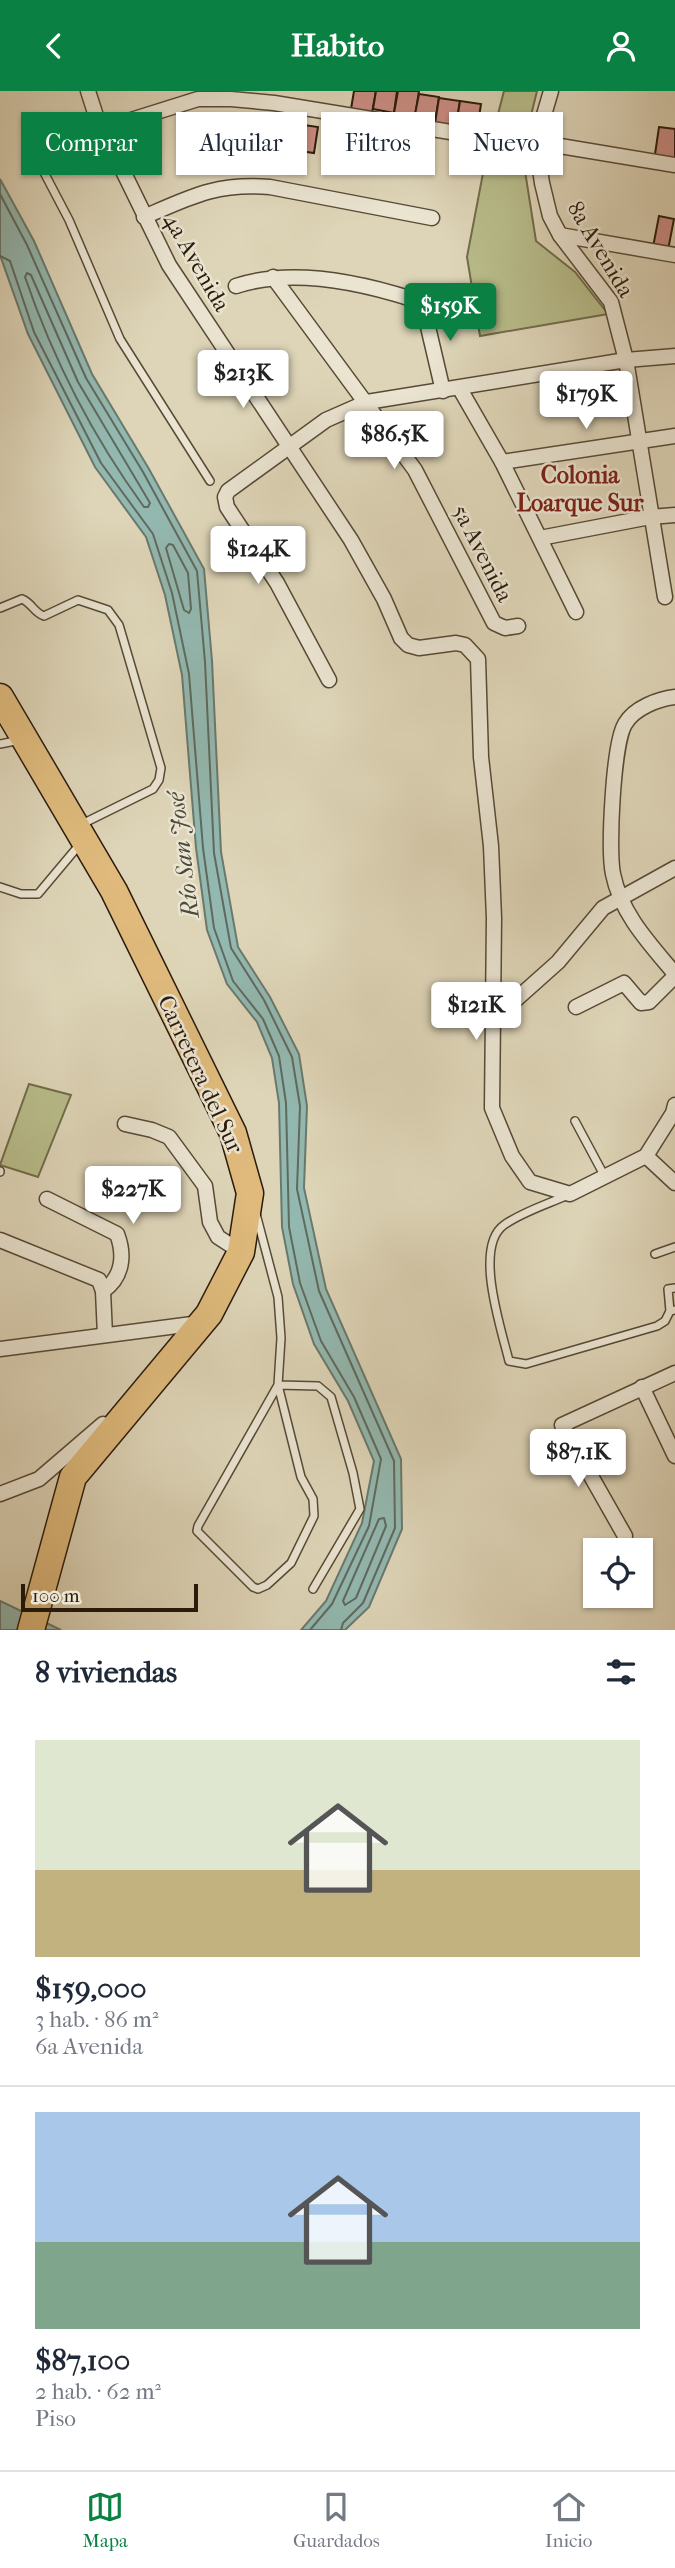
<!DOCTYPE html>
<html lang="es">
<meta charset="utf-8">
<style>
body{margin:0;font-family:"IM FELL French Canon",serif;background:#f6f6f7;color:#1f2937;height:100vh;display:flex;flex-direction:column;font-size:26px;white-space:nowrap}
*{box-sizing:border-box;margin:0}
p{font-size:23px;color:#747a83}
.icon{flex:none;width:38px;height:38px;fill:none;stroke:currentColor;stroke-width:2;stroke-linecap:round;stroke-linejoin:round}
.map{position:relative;height:1539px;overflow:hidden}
.panel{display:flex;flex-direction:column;background:#fff;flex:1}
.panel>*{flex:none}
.banner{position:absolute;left:21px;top:21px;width:634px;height:63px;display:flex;gap:14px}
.fabs{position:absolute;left:583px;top:1447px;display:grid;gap:14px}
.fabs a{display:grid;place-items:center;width:70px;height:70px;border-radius:0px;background:#fff;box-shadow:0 2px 5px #0004;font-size:35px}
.scale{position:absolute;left:21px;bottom:18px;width:177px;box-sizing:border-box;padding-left:7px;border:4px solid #2a1b0b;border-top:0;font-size:19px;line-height:24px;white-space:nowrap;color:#2a1b0b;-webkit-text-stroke:5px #eae4d1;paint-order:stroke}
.price{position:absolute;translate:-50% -60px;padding:0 16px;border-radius:7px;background:#fff;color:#222;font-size:23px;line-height:46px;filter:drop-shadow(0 2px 4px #0008)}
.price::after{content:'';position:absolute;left:50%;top:42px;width:21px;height:16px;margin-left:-10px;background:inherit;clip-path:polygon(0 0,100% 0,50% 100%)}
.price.active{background:#0b8043;color:#fff}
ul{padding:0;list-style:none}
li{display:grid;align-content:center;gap:14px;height:371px;padding:0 35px}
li+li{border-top:2px solid #e0e1e3}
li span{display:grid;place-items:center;height:217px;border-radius:0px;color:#555}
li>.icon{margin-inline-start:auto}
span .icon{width:126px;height:126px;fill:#fffc;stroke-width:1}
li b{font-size:30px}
h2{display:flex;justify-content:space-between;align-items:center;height:84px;padding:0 35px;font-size:30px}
.chip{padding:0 24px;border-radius:0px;background:#fff;box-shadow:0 2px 5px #0004;font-size:24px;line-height:63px}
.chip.active{background:#0b8043;color:#fff}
header{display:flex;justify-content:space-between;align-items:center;height:91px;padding:0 35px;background:#0b8043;color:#fff;font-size:32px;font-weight:700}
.tab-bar{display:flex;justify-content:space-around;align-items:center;height:98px;border-top:2px solid #e0e1e3;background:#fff;font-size:19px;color:#747a83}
.tab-bar a{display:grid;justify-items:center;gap:4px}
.tab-bar .active{color:#0b8043}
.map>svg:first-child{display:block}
</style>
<header><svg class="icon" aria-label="back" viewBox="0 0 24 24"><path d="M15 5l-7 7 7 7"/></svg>Habito<svg class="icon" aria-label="person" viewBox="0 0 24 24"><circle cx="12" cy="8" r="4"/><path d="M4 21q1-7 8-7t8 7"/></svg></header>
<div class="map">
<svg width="675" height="1539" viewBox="0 0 675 1539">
<rect width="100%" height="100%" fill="#ded5b8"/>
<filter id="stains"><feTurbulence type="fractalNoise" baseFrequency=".00286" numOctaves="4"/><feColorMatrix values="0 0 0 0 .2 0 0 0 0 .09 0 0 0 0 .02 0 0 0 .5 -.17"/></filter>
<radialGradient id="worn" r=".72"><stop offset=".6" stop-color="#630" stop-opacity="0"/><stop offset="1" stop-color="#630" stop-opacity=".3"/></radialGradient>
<g fill="#b8bc8a" stroke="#716c4a" stroke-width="2">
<path d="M504 0H537L522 61 536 150 575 181 608 223 480 245 467 166 484 77Z"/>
<path d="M29 993 71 1004 38 1086 0 1074Z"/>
</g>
<g fill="#93b8b0" stroke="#69796e" stroke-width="2">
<path d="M0 88 34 150 92 283 149 378 204 478 212 570 221 761 238 856 270 906 299 963 307 1015 304 1097 326 1198 401 1368 402 1438 369 1516 345 1539H301L326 1510 362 1432 374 1370 348 1310 314 1253 293 1193 282 1136 279 1012 272 967 257 931 227 893 207 839 196 757 182 584 165 504 146 446 95 376 28 243 0 164Z"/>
<path d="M0 1510 61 1539H0Z"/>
</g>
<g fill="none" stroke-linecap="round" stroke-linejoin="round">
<g stroke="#5e6a5e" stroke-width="2">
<path d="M0 103 27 154 86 287 143 381 197 480 205 571 214 762 231 857 264 909 292 966 300 1015 297 1098 319 1200 394 1370 395 1437 363 1512 343 1532 341 1539"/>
<path d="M0 165 10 170 34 241 101 372 153 443 172 502 189 583 203 757 214 837 233 890 263 928 279 965 286 1012 289 1136 300 1192 321 1250 354 1306 381 1368 369 1435 332 1513 310 1539"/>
<path d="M27 182 31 184 78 291 150 412 148 416H144C93 346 53 268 25 186Z"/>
<path d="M169 453 173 454 188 482 191 518 189 522 184 519 166 457Z"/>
<path d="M384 1427 386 1435 356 1507 345 1514 343 1510 379 1428Z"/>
</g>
</g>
<g fill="#cb8e84" stroke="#2a1b0b" stroke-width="2">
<path d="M354 0H376L372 22 351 18Z"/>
<path d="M376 0H397L394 22 373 18Z"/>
<path d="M398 0H419L415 26 394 22Z"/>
<path d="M419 3 439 6 435 32 414 28Z"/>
<path d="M439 7 460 10 456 36 435 32Z"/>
<path d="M460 10 481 13 477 39 456 35Z"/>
<path d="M255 24 276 28 272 53 251 50Z"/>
<path d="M297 33 318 36 314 62 293 59Z"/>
<path d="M659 36 675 38V73L654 70Z"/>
<path d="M659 125 674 128 668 159 653 156Z"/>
</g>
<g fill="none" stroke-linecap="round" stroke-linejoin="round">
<g stroke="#574a36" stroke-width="10">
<g id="lane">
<path d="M96 26 38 58 37 68 69 129 120 248 210 390"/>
<path d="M0 517 22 508C32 512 34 522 44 525L78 509 108 519 119 534 161 677 159 689 153 698 80 734"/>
<path d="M0 653 20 649"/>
<path d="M0 796 21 803H38L80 753"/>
<path d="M575 1030 605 1086"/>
<path d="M0 1081V1080"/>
<path d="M568 1104C548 1113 522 1121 504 1134 473 1156 502 1240 509 1270L526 1273 657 1235 665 1230 670 1220"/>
<path d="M256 1123 278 1206 281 1247 278 1294 198 1435 197 1440 253 1496 258 1498 267 1494 291 1472 314 1425 313 1408 301 1386 278 1294 318 1295 331 1306 353 1382 360 1418 313 1498"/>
<path d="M655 1163 675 1156"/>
<path d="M675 1197 668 1198 670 1220 675 1219"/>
</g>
</g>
<g stroke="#574a36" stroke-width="17">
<g id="street">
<path d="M88 0 96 25 169 174 351 449 384 508 401 547 408 554 419 557 456 552 465 554 478 568 481 666 491 755 494 827 492 1017 512 1065 530 1091 570 1103 646 1065 673 1022 675 1014"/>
<path d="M551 0 536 51 542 92 550 125 560 144 611 211 626 269 665 506"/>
<path d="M106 43 131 29 198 8H231L274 12 481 46"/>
<path d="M536 51 675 74"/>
<path d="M144 126C192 105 216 92 270 96L432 127"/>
<path d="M560 144 675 164"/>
<path d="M273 186 415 379 494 532 505 537 518 535"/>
<path d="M236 195C290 177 359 191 412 208L422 214 425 223 443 300"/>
<path d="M460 298 502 371 576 521"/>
<path d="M502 371 675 345"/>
<path d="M540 447 650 426 675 424"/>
<path d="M329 589 277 492 227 416 225 406 228 400 326 329 367 311 626 269 675 265"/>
<path d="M675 606C658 608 634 617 625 633 613 653 608 759 613 783 621 823 650 853 675 883"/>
<path d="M576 916 624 892 641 912 649 911 675 885"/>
<path d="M494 928 558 871 603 817 675 777"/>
<path d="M125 1033 152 1039 169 1046 205 1095 210 1131 218 1146 241 1161"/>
<path d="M646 1065 675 1092"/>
<path d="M47 1108 117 1143C125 1164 123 1186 103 1200"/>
<path d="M0 1149 99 1189 103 1200 105 1244"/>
<path d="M0 1258 200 1232"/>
<path d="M642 1296 675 1365"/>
<path d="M0 1403 39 1388 103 1333"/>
<path d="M625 1445 562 1334 675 1282"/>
</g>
</g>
<g stroke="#2a1b0b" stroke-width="29">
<path id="highway" d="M0 606 114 800 233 1042 250 1102 241 1161 209 1223 73 1386 31 1539"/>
</g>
<use href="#lane" stroke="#eae4d1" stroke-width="7"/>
<use href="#street" stroke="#eae4d1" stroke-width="14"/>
<use href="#highway" stroke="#dfba7c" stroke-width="26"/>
</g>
<g text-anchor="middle" stroke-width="5" stroke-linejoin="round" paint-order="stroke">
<g font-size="23" fill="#2a1b0b" stroke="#eae4d1">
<text transform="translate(601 158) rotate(59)" y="8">8a Avenida</text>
<text transform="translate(197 171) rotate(60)" y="8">4a Avenida</text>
<text transform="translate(483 462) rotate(63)" y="8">5a Avenida</text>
<text transform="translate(201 983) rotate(65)" y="8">Carretera del Sur</text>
</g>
<g font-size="24" font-weight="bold" fill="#7a1f14" stroke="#eae4d1">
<text x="580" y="392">Colonia<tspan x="580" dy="28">Loarque Sur</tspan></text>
</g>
<g font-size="24" font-style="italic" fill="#4a4a3d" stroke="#eae4d1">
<text transform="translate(183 764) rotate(-97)" y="8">Río San José</text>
</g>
</g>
<rect width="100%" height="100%" filter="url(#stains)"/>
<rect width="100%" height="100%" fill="url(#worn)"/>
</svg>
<div class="fabs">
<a><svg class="icon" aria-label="locate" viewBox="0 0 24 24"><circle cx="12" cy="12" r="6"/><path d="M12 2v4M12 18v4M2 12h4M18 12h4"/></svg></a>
</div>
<div class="scale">100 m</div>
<b class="price active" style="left:450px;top:252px">$159K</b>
<b class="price" style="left:243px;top:319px">$213K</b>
<b class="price" style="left:586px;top:340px">$179K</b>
<b class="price" style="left:394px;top:380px">$86.5K</b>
<b class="price" style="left:258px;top:495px">$124K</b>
<b class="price" style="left:476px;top:951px">$121K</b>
<b class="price" style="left:133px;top:1135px">$227K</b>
<b class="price" style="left:578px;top:1398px">$87.1K</b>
<div class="banner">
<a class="chip active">Comprar</a>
<a class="chip">Alquilar</a>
<a class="chip">Filtros</a>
<a class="chip">Nuevo</a>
</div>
</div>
<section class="panel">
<h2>8 viviendas<svg class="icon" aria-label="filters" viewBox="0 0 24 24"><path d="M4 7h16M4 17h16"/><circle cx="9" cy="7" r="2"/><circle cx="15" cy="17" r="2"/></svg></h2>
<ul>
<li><span style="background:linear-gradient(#dfe7d0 60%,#c2b280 0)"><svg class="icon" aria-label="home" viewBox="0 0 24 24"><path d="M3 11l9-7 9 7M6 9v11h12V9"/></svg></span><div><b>$159,000</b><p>3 hab. · 86 m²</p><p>6a Avenida</p></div></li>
<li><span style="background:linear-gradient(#a9c7e8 60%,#7fa58c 0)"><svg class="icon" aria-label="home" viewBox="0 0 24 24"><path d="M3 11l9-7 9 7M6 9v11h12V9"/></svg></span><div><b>$87,100</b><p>2 hab. · 62 m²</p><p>Piso</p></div></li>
</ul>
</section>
<nav class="tab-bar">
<a class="active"><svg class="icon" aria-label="map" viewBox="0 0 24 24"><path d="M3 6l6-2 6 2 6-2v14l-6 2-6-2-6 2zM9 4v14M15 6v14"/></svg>Mapa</a>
<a><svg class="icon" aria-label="saved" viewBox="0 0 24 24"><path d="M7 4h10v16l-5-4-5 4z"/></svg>Guardados</a>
<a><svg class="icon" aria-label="home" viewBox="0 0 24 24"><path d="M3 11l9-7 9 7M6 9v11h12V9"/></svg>Inicio</a>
</nav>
